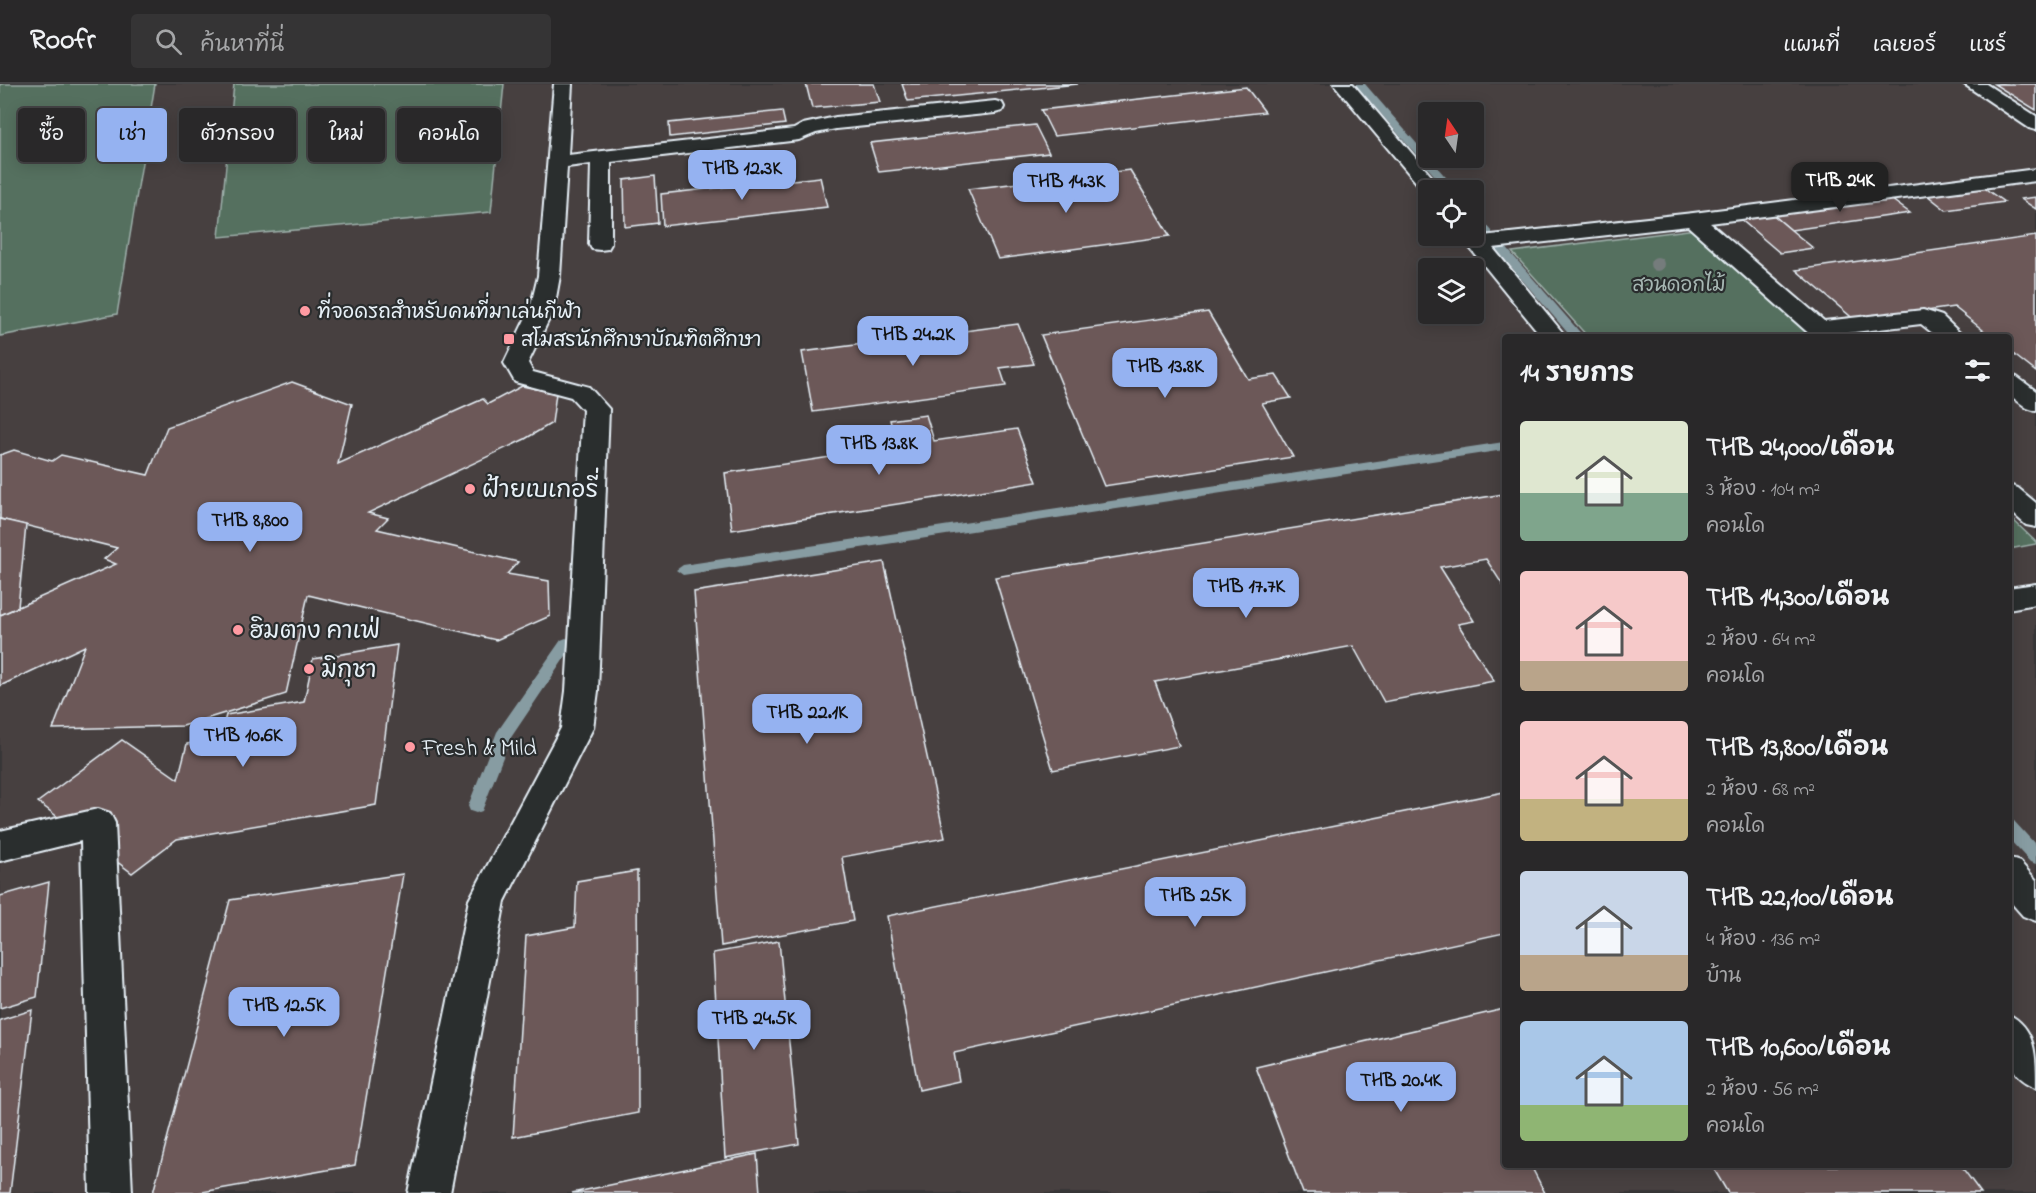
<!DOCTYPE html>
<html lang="th">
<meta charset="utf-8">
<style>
body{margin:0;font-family:"Indie Flower","Playpen Sans Thai",sans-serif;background:#353435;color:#f1f3f6;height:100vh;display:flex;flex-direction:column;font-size:22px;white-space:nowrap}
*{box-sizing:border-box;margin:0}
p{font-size:20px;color:#a5a6a8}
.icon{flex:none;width:33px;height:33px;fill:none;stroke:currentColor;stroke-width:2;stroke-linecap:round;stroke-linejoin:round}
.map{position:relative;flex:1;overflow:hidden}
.sheet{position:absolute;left:1502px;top:250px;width:510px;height:834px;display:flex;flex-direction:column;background:#292829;border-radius:6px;box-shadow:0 3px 15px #0003,0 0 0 2px #454446}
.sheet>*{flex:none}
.top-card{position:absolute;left:18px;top:24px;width:570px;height:54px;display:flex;gap:12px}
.needle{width:39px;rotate:347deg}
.tools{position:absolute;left:1418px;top:18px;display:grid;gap:12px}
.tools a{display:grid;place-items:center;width:66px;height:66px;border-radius:6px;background:#292829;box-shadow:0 3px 15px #0003,0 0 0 2px #454446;font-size:30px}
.price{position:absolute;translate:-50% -51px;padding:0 14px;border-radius:12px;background:#95b2f1;color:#111;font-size:20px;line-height:39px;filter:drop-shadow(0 2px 3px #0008)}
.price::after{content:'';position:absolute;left:50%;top:36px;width:18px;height:14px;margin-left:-9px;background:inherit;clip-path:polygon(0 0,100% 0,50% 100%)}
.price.current{background:#222;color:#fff}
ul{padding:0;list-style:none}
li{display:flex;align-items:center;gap:18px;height:150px;padding:0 18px}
li span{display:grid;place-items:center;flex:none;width:168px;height:120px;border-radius:6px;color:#555}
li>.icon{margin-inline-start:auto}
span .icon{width:72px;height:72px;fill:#fffc;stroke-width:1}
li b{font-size:26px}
h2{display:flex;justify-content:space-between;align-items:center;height:72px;padding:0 18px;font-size:26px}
.pill{padding:0 21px;border-radius:6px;background:#292829;box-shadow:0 3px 15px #0003,0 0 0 2px #454446;font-size:21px;line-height:54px}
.pill.current{background:#95b2f1;color:#111}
header{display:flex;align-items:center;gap:36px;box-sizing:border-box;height:84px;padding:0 30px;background:#292829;border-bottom:2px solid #454446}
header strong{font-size:28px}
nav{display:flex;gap:33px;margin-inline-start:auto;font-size:21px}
.search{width:420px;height:54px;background:#353435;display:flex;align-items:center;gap:15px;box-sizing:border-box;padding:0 21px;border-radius:6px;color:#a5a6a8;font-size:22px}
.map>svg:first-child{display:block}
</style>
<header>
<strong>Roofr</strong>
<div class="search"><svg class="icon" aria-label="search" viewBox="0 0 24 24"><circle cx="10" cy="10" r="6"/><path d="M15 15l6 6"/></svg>ค้นหาที่นี่</div>
<nav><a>แผนที่</a><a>เลเยอร์</a><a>แชร์</a></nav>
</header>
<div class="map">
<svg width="2036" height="1109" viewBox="0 0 2036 1109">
<rect width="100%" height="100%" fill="#373637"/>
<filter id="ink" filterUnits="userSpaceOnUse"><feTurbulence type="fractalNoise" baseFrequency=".0167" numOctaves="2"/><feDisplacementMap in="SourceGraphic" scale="12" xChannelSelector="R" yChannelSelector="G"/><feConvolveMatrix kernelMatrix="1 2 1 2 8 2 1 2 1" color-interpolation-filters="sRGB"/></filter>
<g filter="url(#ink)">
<path fill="#474041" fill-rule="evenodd" d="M0 0H2036V1109H0ZM1428 28H1473V74H1428ZM1428 106H1473V152H1428ZM1428 184H1473V230H1428ZM1504 254H2008V1082H1504Z"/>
<g fill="#556f5e" stroke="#9eb0ab" stroke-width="1.5">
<path d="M0 0H155L117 230 0 252Z"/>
<path d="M234 0H504L491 128 219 153Z"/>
<path d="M1696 145 1814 253H1588L1512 168Z"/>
<path d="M2009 432 2036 458V460L2009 465Z"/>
</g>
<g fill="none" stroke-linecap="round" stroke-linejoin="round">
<g fill="#879ca2" fill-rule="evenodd">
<path d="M1355 0H1365L1457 106H1447Z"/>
<path d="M1473 129 1477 130 1492 147V151H1484L1473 138Z"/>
<path d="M1499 159 1503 160 1585 254H1572L1495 164 1494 162Z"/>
<path d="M1504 358V366L683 491 676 486 683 481Z"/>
<path d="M566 554 571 556 574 560 510 655 482 727 476 729 470 727 468 722 497 648 561 556Z"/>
<path d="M2008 735 2014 737 2036 761V780L2030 778 2008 754Z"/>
</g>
</g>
<g fill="#6c5959" stroke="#e8f1f8" stroke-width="1.5">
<path d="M806 0H874L880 18 812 24Z"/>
<path d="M902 0H1078L908 17Z"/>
<path d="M1994 0H2036V26Z"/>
<path d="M1246 3 1265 28 1054 52 1041 26Z"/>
<path d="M782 27 785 40 670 53 669 39Z"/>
<path d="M1035 41 1049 69 879 88 870 59Z"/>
<path d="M1130 86 1170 152 998 175 968 105Z"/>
<path d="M655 92 658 139 625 143 624 96Z"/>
<path d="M820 93 827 123 663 142 661 110Z"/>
<path d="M1983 103 2004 118 1946 126 1927 111Z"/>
<path d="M1888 113 1910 129 1791 146 1771 129Z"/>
<path d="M2036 113V125L2021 115Z"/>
<path d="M1771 129 1791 146 1813 164 1780 169 1738 133Z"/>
<path d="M2036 152V288L2008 266V254H1993L1954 223 1856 237 1796 186Z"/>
<path d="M1208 228 1248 295 1276 291 1291 314 1262 319 1293 373 1104 402 1041 251Z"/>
<path d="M1018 240 1034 280 1000 284 1006 302 813 328 802 268Z"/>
<path d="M292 298 352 320 338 380 483 315 488 320 522 302 556 309 552 339 525 355 368 429 388 434 377 445 518 478 507 490 549 497 550 532 496 556 308 511 286 610 183 642 53 645 85 562 0 602V531L116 480 104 475 117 464 0 435V371L14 366 52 377 61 371 148 391 167 343Z"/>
<path d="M926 331 934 357 1017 345 1037 398 732 446 725 389 897 363 890 336Z"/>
<path d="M1504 410V503L1486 475 1440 483 1474 537 1458 540 1494 597 1384 618 1353 562 1155 598 1179 662 1053 686 995 493Z"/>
<path d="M0 435 26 441 18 523 0 531Z"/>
<path d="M884 478 945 754 842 773 853 837 721 862 694 508Z"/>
<path d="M397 561 376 721 177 755 132 789 38 718 122 656 178 695 187 660 220 654 226 631 304 618 313 575Z"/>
<path d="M1504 708V849L954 969 959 997 919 1006 887 832Z"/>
<path d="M637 787 638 1029 513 1053 526 852 575 843 577 797Z"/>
<path d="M403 790 355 1081 197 1109H153L230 816Z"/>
<path d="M49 798 37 913 0 924V812Z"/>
<path d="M779 857 799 1060 725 1074 713 869Z"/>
<path d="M1504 925V1082H1531L1545 1109H1303L1256 983Z"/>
<path d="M32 926 10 1109H0V936Z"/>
<path d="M757 1070 760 1109H572Z"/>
<path d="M1712 1082H1961L1981 1109H1728Z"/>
</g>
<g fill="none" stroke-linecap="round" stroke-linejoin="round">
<g stroke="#e8f1f8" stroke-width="4">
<g id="lane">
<path d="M554 0H572L568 71 794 45 803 40 836 33 995 17 1002 19 1004 23 1002 27 995 29 836 45 816 49 799 56 611 78V160L608 165 600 166 592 165 589 160 591 80 567 83 560 192 554 225 528 279 533 288 589 303 609 325 598 607 593 644 505 817 450 1109H408L469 816 561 644 566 607 583 326 571 313 515 298 504 279 530 225 538 192Z"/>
<path d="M1334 0H1353L1443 106H1428V111L1426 110Z"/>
<path d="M1964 0H1986L2036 32V46L2029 44Z"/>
<path d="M2036 85V97L1710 139 1824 237 1923 226 1942 232 1965 254H1939L1921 240 1838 250 1840 254H1814L1688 142 1493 164 1567 254H1543L1470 164 1456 152H1473V147L1482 152 1693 129Z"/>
<path d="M2008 291 2017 293 2036 307V327L2027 324 2008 310Z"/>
<path d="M2008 401 2018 404 2036 419V443L2026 441 2008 425Z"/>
<path d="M2036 500V520L2008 525V504Z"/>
<path d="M98 725 110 729 115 739 132 1109H90L81 757 0 777V747Z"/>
<path d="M2008 774 2020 778 2036 796V837L2023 832 2008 815Z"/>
<path d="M2008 930C2036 944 2036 971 2036 1003 2001 989 2008 962 2008 930Z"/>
</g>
</g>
<use href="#lane" fill="#2a2d2e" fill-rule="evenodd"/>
</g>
<circle fill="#747c7b" cx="1657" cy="180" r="7"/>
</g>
<g fill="#ff9aa2" stroke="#2a2d2e" stroke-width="2">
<circle cx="305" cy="227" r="6"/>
<rect x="503" y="249" width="12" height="12" rx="3"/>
<circle cx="470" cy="405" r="6"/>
<circle cx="238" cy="546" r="6"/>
<circle cx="309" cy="585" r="6"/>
<circle cx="410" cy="663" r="6"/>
</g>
<g text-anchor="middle" stroke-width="4.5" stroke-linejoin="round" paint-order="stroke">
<g font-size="20" fill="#a6b6b3" stroke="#2a2d2e">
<text x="1679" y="207">สวนดอกไม้</text>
</g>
<g font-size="20" fill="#e8f1f8" stroke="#2a2d2e" text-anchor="start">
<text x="317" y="234">ที่จอดรถสำหรับคนที่มาเล่นกีฬา</text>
<text x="521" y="262">สโมสรนักศึกษาบัณฑิตศึกษา</text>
</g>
<g font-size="24" fill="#e8f1f8" stroke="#2a2d2e" text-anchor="start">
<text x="482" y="413">ฝ้ายเบเกอรี่</text>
<text x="250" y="554">ฮิมตาง คาเฟ่</text>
<text x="321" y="593">มิกุชา</text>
<text x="422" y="671">Fresh &amp; Mild</text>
</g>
</g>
</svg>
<div class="tools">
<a><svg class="needle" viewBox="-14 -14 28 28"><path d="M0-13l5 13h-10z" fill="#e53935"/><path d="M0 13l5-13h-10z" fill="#a5a6a8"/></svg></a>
<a><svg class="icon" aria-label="locate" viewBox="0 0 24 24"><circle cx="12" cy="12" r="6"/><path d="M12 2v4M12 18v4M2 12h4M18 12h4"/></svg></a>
<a><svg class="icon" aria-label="layers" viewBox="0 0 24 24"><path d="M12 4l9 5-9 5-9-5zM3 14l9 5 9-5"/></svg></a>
</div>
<b class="price" style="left:742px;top:117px">THB 12.3K</b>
<b class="price current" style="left:1840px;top:129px">THB 24K</b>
<b class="price" style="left:1066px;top:130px">THB 14.3K</b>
<b class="price" style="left:913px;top:283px">THB 24.2K</b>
<b class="price" style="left:1165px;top:315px">THB 13.8K</b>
<b class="price" style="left:879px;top:392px">THB 13.8K</b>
<b class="price" style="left:250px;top:469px">THB 8,800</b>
<b class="price" style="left:1246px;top:535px">THB 17.7K</b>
<b class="price" style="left:807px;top:661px">THB 22.1K</b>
<b class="price" style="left:243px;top:684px">THB 10.6K</b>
<b class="price" style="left:1195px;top:844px">THB 25K</b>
<b class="price" style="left:284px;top:954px">THB 12.5K</b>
<b class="price" style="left:754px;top:967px">THB 24.5K</b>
<b class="price" style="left:1401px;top:1029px">THB 20.4K</b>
<div class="top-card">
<a class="pill">ซื้อ</a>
<a class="pill current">เช่า</a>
<a class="pill">ตัวกรอง</a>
<a class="pill">ใหม่</a>
<a class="pill">คอนโด</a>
</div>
<section class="sheet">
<h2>14 รายการ<svg class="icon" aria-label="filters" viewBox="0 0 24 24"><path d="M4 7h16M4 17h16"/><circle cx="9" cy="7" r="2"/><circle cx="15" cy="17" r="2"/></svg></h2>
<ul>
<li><span style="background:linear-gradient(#dfe7d0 60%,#7fa58c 0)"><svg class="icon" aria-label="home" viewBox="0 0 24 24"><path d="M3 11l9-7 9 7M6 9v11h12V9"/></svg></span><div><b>THB 24,000/เดือน</b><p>3 ห้อง · 104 m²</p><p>คอนโด</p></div></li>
<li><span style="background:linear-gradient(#f6c9c9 75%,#b9a48a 0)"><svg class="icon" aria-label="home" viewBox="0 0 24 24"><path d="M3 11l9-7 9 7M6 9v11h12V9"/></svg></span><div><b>THB 14,300/เดือน</b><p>2 ห้อง · 64 m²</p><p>คอนโด</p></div></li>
<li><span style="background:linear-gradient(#f6c9c9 65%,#c2b280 0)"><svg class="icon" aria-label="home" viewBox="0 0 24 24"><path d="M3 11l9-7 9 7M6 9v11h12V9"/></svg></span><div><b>THB 13,800/เดือน</b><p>2 ห้อง · 68 m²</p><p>คอนโด</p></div></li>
<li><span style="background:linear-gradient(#c9d6e8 70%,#b9a48a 0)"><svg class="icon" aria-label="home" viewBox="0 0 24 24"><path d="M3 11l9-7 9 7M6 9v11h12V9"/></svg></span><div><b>THB 22,100/เดือน</b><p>4 ห้อง · 136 m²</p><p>บ้าน</p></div></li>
<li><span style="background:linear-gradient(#a9c7e8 70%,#8fb573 0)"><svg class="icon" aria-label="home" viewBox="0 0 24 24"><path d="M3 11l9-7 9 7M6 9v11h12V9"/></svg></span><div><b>THB 10,600/เดือน</b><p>2 ห้อง · 56 m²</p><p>คอนโด</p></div></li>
</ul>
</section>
</div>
